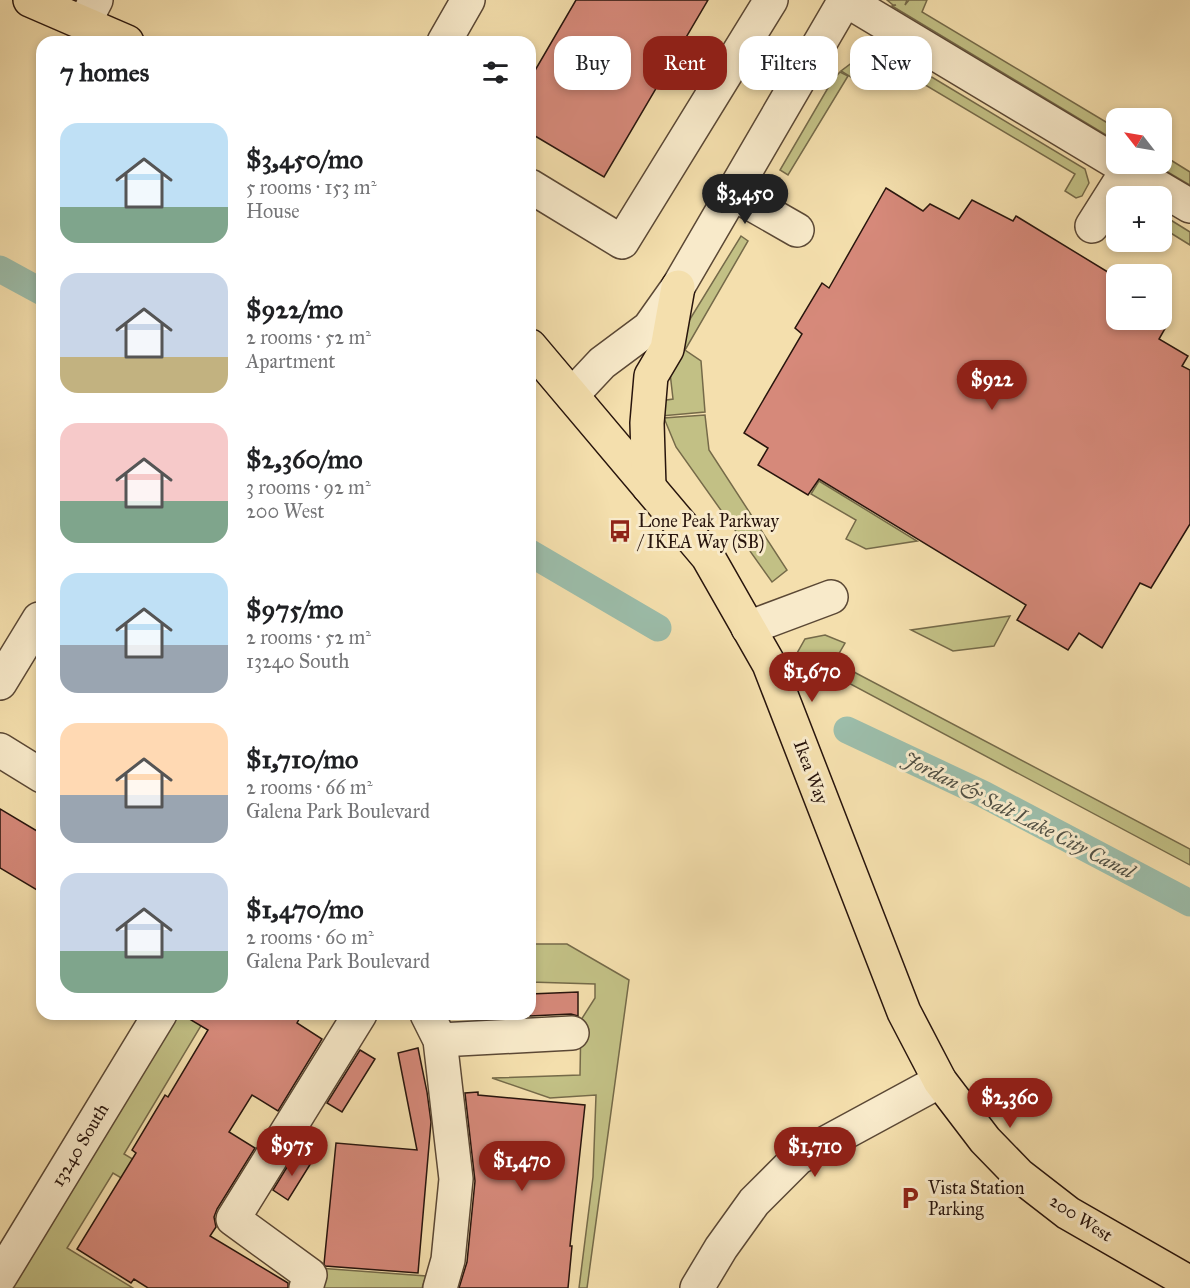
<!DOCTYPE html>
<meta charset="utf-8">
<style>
body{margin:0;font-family:"IM FELL Great Primer",serif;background:#f6f6f6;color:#202124;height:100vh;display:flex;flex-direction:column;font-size:22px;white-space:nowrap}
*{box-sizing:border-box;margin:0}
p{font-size:20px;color:#757577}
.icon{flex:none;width:33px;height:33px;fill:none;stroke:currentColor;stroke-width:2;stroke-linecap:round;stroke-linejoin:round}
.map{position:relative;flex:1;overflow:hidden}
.panel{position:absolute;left:36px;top:36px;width:500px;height:984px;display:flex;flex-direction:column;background:#fff;border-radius:18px;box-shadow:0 3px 9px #0003}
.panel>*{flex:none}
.top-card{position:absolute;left:554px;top:36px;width:546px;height:54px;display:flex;gap:12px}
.needle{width:39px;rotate:301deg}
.fabs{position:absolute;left:1106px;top:108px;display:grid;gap:12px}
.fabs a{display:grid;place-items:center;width:66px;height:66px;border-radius:12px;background:#fff;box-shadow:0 3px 9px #0003;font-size:30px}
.price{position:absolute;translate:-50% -51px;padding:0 14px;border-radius:21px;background:#8f2418;color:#fff;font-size:20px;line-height:39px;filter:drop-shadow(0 2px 3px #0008)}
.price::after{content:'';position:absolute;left:50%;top:36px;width:18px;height:14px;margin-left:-9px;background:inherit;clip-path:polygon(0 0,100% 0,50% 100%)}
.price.active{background:#222;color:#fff}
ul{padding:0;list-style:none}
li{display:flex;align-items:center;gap:18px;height:150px;padding:0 24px}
li span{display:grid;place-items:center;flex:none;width:168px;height:120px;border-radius:18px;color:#555}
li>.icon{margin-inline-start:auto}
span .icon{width:72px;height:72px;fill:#fffc;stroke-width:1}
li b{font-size:26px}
h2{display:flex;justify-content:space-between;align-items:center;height:72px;padding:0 24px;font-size:26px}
.pill{padding:0 21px;border-radius:18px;background:#fff;box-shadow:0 3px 9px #0003;font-size:21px;line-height:54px}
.pill.active{background:#8f2418;color:#fff}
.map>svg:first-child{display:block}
</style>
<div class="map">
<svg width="1190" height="1288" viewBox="0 0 1190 1288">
<rect width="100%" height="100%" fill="#f4dfad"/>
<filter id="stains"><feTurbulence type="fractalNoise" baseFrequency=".00333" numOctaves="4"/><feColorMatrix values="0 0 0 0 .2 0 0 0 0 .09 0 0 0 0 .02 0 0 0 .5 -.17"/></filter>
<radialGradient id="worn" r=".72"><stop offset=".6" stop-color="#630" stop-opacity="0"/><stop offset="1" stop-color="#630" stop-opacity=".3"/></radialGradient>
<g fill="#c2c085" stroke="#756a49" stroke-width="1.5">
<path d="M887 0H907L905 5 909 0H927L922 12 1116 128V141L892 6 896 5H893Z"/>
<path d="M882 54 899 57 882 86 870 89 841 71 857 59Z"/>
<path d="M900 58 1085 169 1089 183 1082 196 1076 198 1065 191 1075 174 895 67Z"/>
<path d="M840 72 848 76 788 175 780 170 832 81Z"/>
<path d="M1161 154 1190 172V185L1154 164H1161Z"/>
<path d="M1161 214 1190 232V245L1161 227Z"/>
<path d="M741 236 748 241 685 350 701 361 705 412 661 416 660 401 673 399 668 355Z"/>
<path d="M705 415 709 450 787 570 772 582 676 447 664 418Z"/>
<path d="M819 481 917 541 866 549 846 539 856 520 811 494Z"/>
<path d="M1010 616 994 646 953 651 911 630Z"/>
<path d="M825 635 845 643 830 669 835 662 1190 849V865L796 655 805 639Z"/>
<path d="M530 944H567L629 980 587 1288H579L593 1177 596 1095 550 1098 492 1078 580 1075 581 1020 595 998V984L530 982Z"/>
<path d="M178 1014H208L124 1154 205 1202 194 1221 113 1173 67 1248 133 1288H12Z"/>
<path d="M318 1268 426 1276 422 1288H318Z"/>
</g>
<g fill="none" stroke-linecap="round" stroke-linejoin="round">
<g stroke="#9cbdaa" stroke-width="27">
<path d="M0 269 42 292"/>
<path d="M530 553 658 628"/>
<path d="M847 730 983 794 1190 903"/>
</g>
</g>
<g fill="#d6897a" stroke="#28150d" stroke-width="1.5">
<path d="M576 0H708L604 177 530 133V79Z"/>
<path d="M886 188 923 211 930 204 959 219 972 200 1013 221 1016 216 1116 277V320H1170L1159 339 1188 356 1182 366 1190 370V524L1151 588 1140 583 1102 648 1079 633 1068 650 1017 620 1026 605 819 479 808 495 758 465 768 448 744 433 802 334 795 328 822 283 829 288Z"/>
<path d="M0 809 42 834V893L0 868Z"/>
<path d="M578 992V1016L571 1014 530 1016V994Z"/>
<path d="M181 1014H302L297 1023 322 1039 278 1111 252 1095 229 1132 255 1148 217 1209 214 1217 216 1227 210 1236 288 1283V1288H148L134 1279 131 1283 77 1249 136 1153 132 1150 165 1095 168 1097 208 1030Z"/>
<path d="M418 1048 427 1092 431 1122 418 1273 325 1266 324 1264 336 1143 417 1150 398 1053Z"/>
<path d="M360 1050 375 1059 342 1112 327 1103Z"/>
<path d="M478 1092V1095L585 1105 570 1246H572L568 1288H459L467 1262 475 1181 465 1093Z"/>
<path d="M295 1154 311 1163 288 1200 273 1190Z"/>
</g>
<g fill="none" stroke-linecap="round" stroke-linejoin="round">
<g stroke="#5b4835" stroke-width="36">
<g id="minor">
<path d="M846 0 1116 162"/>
<path d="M84 23 96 0"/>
<path d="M444 42 468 0"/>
<path d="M1119 164 1190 206"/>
<path d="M530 186 622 242 771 0"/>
<path d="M734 194 797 230"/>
<path d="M1092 226 1128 169"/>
<path d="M572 395 602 363 649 328 678 287 845 0"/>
<path d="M748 628 831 597"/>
<path d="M0 683 39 619"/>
<path d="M0 750 42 776"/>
<path d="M427 1014 440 1040 456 1179 448 1260 440 1288"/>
<path d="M440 1040 572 1033"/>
<path d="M0 1277 160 1014"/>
<path d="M306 1288 310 1275 233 1219 360 1014"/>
<path d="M697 1288 721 1248 754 1202 798 1158 940 1081"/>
</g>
</g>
<g stroke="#28150d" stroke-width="36">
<g id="major">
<path d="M30 0 127 42"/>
<path d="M530 346 708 557 769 664 904 1012 940 1081 985 1140 1019 1175 1068 1213 1190 1283"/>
<path d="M649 487 647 423 651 376 667 349 678 287"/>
</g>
</g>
<use href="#minor" stroke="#f8eaca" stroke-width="33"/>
<use href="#major" stroke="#f4dfad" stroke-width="33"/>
</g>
<defs>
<g id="bus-bare" transform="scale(1.8)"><path d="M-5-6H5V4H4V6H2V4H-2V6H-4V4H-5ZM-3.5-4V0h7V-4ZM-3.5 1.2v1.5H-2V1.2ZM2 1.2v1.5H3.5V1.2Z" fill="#8f2418" stroke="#f8eaca" stroke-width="2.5" paint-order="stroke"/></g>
<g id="parking-bare" transform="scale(1.8)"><path d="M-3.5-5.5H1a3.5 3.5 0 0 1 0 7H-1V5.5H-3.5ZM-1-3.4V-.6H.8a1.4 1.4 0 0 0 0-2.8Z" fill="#8f2418" stroke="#f8eaca" stroke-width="2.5" paint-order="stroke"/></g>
</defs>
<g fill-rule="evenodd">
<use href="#bus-bare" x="620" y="531"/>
<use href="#parking-bare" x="910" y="1198"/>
</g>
<g text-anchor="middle" stroke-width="6" stroke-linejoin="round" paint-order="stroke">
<g font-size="18" fill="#28150d" stroke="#f8eaca" text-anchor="start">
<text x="638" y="527">Lone Peak Parkway<tspan x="638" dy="21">/ IKEA Way (SB)</tspan></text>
<text x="928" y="1194">Vista Station<tspan x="928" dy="21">Parking</tspan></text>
</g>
<g font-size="18" fill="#28150d" stroke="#f8eaca">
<text transform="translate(811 772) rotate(69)" y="6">Ikea Way</text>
<text transform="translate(80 1145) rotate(-59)" y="6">13240 South</text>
<text transform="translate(1081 1218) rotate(33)" y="6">200 West</text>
</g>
<g font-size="20" font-style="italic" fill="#515044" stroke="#f8eaca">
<text transform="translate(1019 815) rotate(27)" y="7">Jordan &amp; Salt Lake City Canal</text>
</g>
</g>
<rect width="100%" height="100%" filter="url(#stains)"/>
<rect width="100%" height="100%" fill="url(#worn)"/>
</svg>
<div class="fabs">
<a><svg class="needle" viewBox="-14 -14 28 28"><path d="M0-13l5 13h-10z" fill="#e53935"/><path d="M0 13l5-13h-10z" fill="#757577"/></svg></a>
<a>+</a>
<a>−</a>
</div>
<b class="price active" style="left:745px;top:225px">$3,450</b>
<b class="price" style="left:992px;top:411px">$922</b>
<b class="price" style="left:812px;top:703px">$1,670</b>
<b class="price" style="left:1010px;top:1129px">$2,360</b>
<b class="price" style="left:292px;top:1177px">$975</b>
<b class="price" style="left:815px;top:1178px">$1,710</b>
<b class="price" style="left:522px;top:1192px">$1,470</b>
<div class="top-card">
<a class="pill">Buy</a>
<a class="pill active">Rent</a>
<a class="pill">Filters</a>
<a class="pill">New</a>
</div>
<section class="panel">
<h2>7 homes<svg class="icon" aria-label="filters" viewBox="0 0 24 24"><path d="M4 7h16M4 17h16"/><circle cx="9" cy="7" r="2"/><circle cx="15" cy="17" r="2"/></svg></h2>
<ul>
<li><span style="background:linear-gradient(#bfe0f5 70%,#7fa58c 0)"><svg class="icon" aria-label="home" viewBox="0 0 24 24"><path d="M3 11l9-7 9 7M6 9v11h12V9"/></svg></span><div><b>$3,450/mo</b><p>5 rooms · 153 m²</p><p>House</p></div></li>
<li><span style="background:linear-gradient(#c9d6e8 70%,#c2b280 0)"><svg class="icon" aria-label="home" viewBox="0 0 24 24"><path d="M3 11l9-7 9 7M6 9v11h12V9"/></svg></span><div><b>$922/mo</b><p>2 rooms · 52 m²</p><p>Apartment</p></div></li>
<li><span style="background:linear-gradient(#f6c9c9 65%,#7fa58c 0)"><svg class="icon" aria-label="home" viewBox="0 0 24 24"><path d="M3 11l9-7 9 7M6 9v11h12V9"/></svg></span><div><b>$2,360/mo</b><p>3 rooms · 92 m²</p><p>200 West</p></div></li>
<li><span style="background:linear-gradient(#bfe0f5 60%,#9aa5b1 0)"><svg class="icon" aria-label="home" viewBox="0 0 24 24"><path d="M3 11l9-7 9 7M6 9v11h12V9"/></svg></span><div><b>$975/mo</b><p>2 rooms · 52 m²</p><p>13240 South</p></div></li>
<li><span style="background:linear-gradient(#ffd9b3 60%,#9aa5b1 0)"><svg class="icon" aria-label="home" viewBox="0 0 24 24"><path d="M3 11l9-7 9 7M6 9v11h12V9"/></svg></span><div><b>$1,710/mo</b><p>2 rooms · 66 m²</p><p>Galena Park Boulevard</p></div></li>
<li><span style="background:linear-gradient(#c9d6e8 65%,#7fa58c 0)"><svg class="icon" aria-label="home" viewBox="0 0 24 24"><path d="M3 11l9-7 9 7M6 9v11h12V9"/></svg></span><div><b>$1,470/mo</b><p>2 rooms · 60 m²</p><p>Galena Park Boulevard</p></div></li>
</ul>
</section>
</div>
